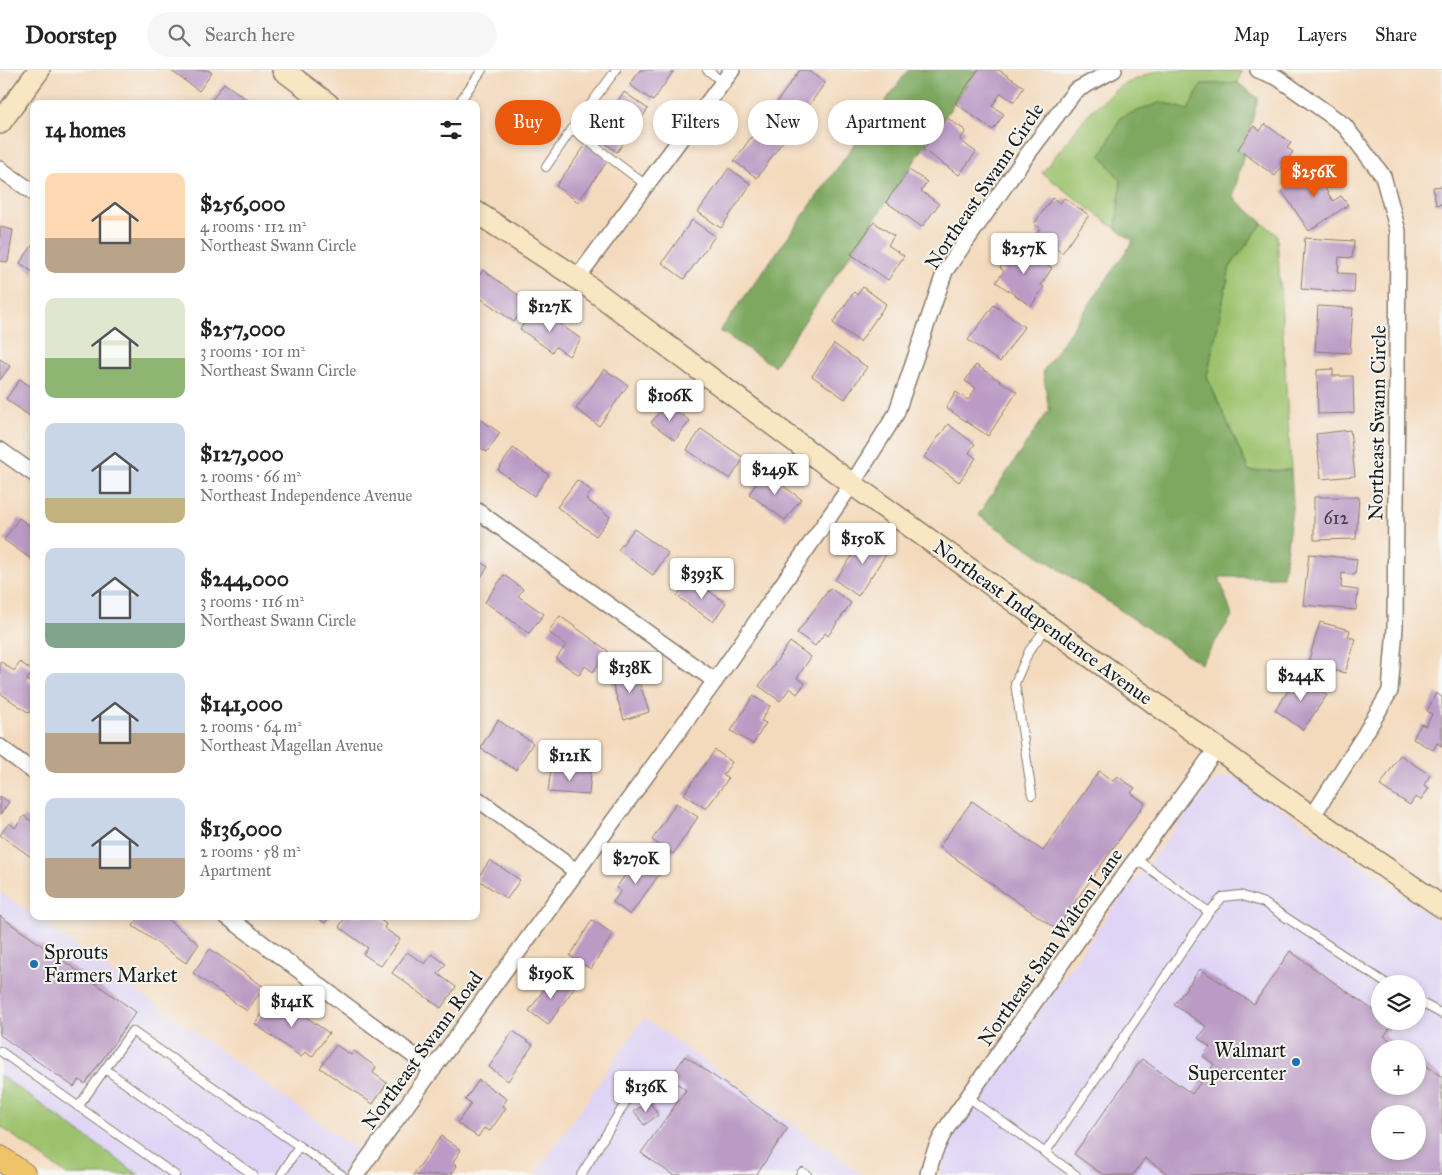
<!DOCTYPE html>
<meta charset="utf-8">
<style>
body{margin:0;font-family:"IM FELL Great Primer",serif;background:#f6f6f6;color:#222;height:100vh;display:flex;flex-direction:column;font-size:19px;white-space:nowrap}
*{box-sizing:border-box;margin:0}
p{font-size:16px;color:#767676}
.icon{flex:none;width:28px;height:28px;fill:none;stroke:currentColor;stroke-width:2;stroke-linecap:round;stroke-linejoin:round}
.map{position:relative;flex:1;overflow:hidden}
.drawer{position:absolute;left:30px;top:30px;width:450px;height:820px;display:flex;flex-direction:column;background:#fff;border-radius:10px;box-shadow:0 2px 8px #0003}
.drawer>*{flex:none}
.top-card{position:absolute;left:495px;top:30px;width:475px;height:45px;display:flex;gap:10px}
.buttons{position:absolute;left:1371px;top:905px;display:grid;gap:10px}
.buttons a{display:grid;place-items:center;width:55px;height:55px;border-radius:50%;background:#fff;box-shadow:0 2px 8px #0003;font-size:25px}
.price{position:absolute;translate:-50% -42px;padding:0 11px;border-radius:5px;background:#fff;color:#222;font-size:16px;line-height:32px;filter:drop-shadow(0 1px 2px #0008)}
.price::after{content:'';position:absolute;left:50%;top:30px;width:15px;height:11px;margin-left:-8px;background:inherit;clip-path:polygon(0 0,100% 0,50% 100%)}
.price.selected{background:#ea580c;color:#fff}
ul{padding:0;list-style:none}
li{display:flex;align-items:center;gap:15px;height:125px;padding:0 15px}
li span{display:grid;place-items:center;flex:none;width:140px;height:100px;border-radius:10px;color:#555}
li>.icon{margin-inline-start:auto}
span .icon{width:60px;height:60px;fill:#fffc;stroke-width:1}
li b{font-size:21px}
h2{display:flex;justify-content:space-between;align-items:center;height:60px;padding:0 15px;font-size:21px}
.tag{padding:0 18px;border-radius:22px;background:#fff;box-shadow:0 2px 8px #0003;font-size:18px;line-height:45px}
.tag.selected{background:#ea580c;color:#fff}
header{display:flex;align-items:center;gap:30px;box-sizing:border-box;height:70px;padding:0 25px;background:#fff;border-bottom:1px solid #e0e0e0}
header strong{font-size:24px}
nav{display:flex;gap:28px;margin-inline-start:auto;font-size:18px}
.search{width:350px;height:45px;background:#f6f6f6;display:flex;align-items:center;gap:12px;box-sizing:border-box;padding:0 18px;border-radius:28px;color:#767676;font-size:19px}
.map>svg:first-child{display:block}
</style>
<header>
<strong>Doorstep</strong>
<div class="search"><svg class="icon" aria-label="search" viewBox="0 0 24 24"><circle cx="10" cy="10" r="6"/><path d="M15 15l6 6"/></svg>Search here</div>
<nav><a>Map</a><a>Layers</a><a>Share</a></nav>
</header>
<div class="map">
<svg width="1442" height="1105" viewBox="0 0 1442 1105">
<rect width="100%" height="100%" fill="#f6f6f2"/>
<filter id="ink" filterUnits="userSpaceOnUse"><feTurbulence type="fractalNoise" baseFrequency=".02" numOctaves="2"/><feDisplacementMap in="SourceGraphic" scale="10" xChannelSelector="R" yChannelSelector="G"/><feConvolveMatrix kernelMatrix="1 2 1 2 8 2 1 2 1" color-interpolation-filters="sRGB"/></filter>
<filter id="wash" filterUnits="userSpaceOnUse"><feTurbulence type="fractalNoise" baseFrequency=".0096" numOctaves="4" result="noise"/><feDisplacementMap in="SourceGraphic" scale="20" xChannelSelector="R" yChannelSelector="G"/><feGaussianBlur stdDeviation="1.12" result="paint"/><feColorMatrix in="noise" values="0 0 0 0 0 0 0 0 0 0 0 0 0 0 0 0 0 1.4 0 .05"/><feComposite in="paint" operator="in"/></filter>
<g filter="url(#wash)">
<rect width="100%" height="100%" fill="#f4dabd"/>
<g fill="#dfd4f5" fill-rule="evenodd">
<path d="M1225 707H1234L1243 711 1442 853V1105H940L941 1097 946 1080 960 1052 1118 831 1209 716 1216 710ZM1380 914H1418V951H1380ZM1380 979H1418V1016H1380ZM1380 1044H1418V1081H1380Z"/>
<path d="M0 822 367 1087 350 1091 340 1105H139L0 1005Z"/>
<path d="M644 948 863 1105H535Z"/>
</g>
<g fill="#9dc26d" stroke="#5c6f44">
<path d="M1159 0 1241 1 1238 13 1202 14 1188 40 1161 32 1101 85 1121 111 1116 159 1042 103 1088 44 1120 16Z"/>
<path d="M1263 153 1277 165 1291 400 1249 401 1207 307 1230 197Z"/>
<path d="M0 1005 139 1105H67L0 1056Z"/>
</g>
<g fill="#7ea860" stroke="#4d623e">
<path d="M908 0H977L774 296 720 261Z"/>
<path d="M1238 13 1258 28 1233 127 1263 153 1230 197 1207 307 1249 401 1291 400 1293 432 1283 507H1219L1232 546 1201 594 978 445 1049 340 1043 301 1133 171 1116 159 1121 111 1101 85 1121 47 1161 32 1188 40 1202 14Z"/>
</g>
<g id="blocks">
<g fill="#bb9bc5" fill-rule="evenodd">
<path d="M170 0H208L212 3 199 21Z"/>
<path d="M640 0H674L653 31 630 15Z"/>
<path d="M800 0H807L825 13 794 56 771 40Z"/>
<path d="M978 0H999L1024 17 1014 32 1001 23 992 36 1004 44 993 60 955 33Z"/>
<path d="M224 13 253 34H209Z"/>
<path d="M624 22 648 39 617 82 594 65Z"/>
<path d="M946 47 966 61 960 70 976 82 959 105 923 80Z"/>
<path d="M765 48 788 64 757 108 734 91Z"/>
<path d="M1265 54 1291 73 1287 78 1293 82 1275 106 1238 79 1254 56 1260 61Z"/>
<path d="M587 73 609 89 578 132 556 116Z"/>
<path d="M1323 93 1335 110 1324 117 1333 131 1341 126 1348 135 1309 161 1282 121Z"/>
<path d="M729 98 751 114 721 158 698 142Z"/>
<path d="M909 100 927 112 921 121 939 134 922 157 886 132Z"/>
<path d="M1442 116V134L1436 135 1433 117Z"/>
<path d="M1052 128 1060 133 1064 128 1089 145 1062 183 1036 164 1040 158 1034 154Z"/>
<path d="M692 150 715 166 684 209 662 193Z"/>
<path d="M874 152 894 166 888 175 904 186 888 210 851 184Z"/>
<path d="M0 157 13 160 8 192 0 191Z"/>
<path d="M1305 168 1354 171 1352 188 1339 187 1338 203 1355 204 1354 223 1301 219Z"/>
<path d="M34 173V203L20 193Z"/>
<path d="M1017 173 1052 198 1041 215 1044 217 1031 236 996 212 1004 201 1000 198Z"/>
<path d="M483 200 528 232 514 252 476 225V211Z"/>
<path d="M863 217 886 234 860 272 833 253 854 222 857 225Z"/>
<path d="M994 235 1024 257 1000 292 968 270Z"/>
<path d="M1318 236 1353 238 1350 283 1315 281Z"/>
<path d="M536 237 581 269 569 286 556 277 552 282 520 259Z"/>
<path d="M834 274 867 297 845 329 812 306Z"/>
<path d="M0 289 10 296 0 310Z"/>
<path d="M976 295 1017 322 988 366 946 338 956 322 968 330 976 318 965 311Z"/>
<path d="M604 299 628 315 599 356 576 339Z"/>
<path d="M1333 299V306H1353L1354 343 1318 344 1317 300Z"/>
<path d="M20 309 34 319V349L6 329Z"/>
<path d="M666 333 690 351 675 370 651 353Z"/>
<path d="M476 346 500 363 487 382 476 375Z"/>
<path d="M948 354 975 374 969 383 976 388 959 412 924 387Z"/>
<path d="M701 359 744 388 730 409 687 380Z"/>
<path d="M1350 360 1355 406 1321 409 1316 364Z"/>
<path d="M513 378 549 405 534 426 498 400Z"/>
<path d="M764 402 801 429 785 450 749 424Z"/>
<path d="M577 410 592 421 586 429 610 447 596 466 557 437Z"/>
<path d="M1314 427H1359L1356 469 1314 470Z"/>
<path d="M19 448 34 459V491L4 470Z"/>
<path d="M634 459 668 483 653 505 618 480Z"/>
<path d="M874 465 891 477 858 526 835 510 860 475 865 478Z"/>
<path d="M1309 484 1357 489 1355 505 1342 503 1341 518 1358 520 1356 540 1303 535Z"/>
<path d="M476 489 488 497 476 514Z"/>
<path d="M504 505 523 519 518 526 544 544 529 563 485 532Z"/>
<path d="M690 508 726 533 713 552 677 526Z"/>
<path d="M830 518 851 533 828 566 825 563 815 576 797 563Z"/>
<path d="M560 546 608 581 593 602 585 596 579 605 556 589 566 575 548 562Z"/>
<path d="M1320 552 1350 560 1348 567 1356 569 1345 603 1308 593Z"/>
<path d="M790 572 811 587 797 608 805 613 797 624 790 618 780 631 759 616Z"/>
<path d="M0 591 14 601 20 592 33 601 27 610 34 615V636L29 643 0 623Z"/>
<path d="M635 598 649 642 624 650 610 606Z"/>
<path d="M1299 605 1327 625 1303 660 1275 640Z"/>
<path d="M1436 623 1442 627V676L1437 673 1433 680 1413 669 1421 654 1426 656 1432 644 1427 641Z"/>
<path d="M753 626 770 636 761 651 766 653 753 674 731 661Z"/>
<path d="M498 650 533 673 516 700 480 678Z"/>
<path d="M715 680 732 692 723 705 728 709 706 739 684 724Z"/>
<path d="M1400 685 1430 705 1424 715 1429 718 1421 730 1415 727 1410 735 1380 716Z"/>
<path d="M551 698 591 701 589 725 548 722Z"/>
<path d="M1099 701 1113 711 1117 706 1135 718 1131 723 1145 733 1056 859 939 777 972 731 1043 781Z"/>
<path d="M0 726 9 732 0 745Z"/>
<path d="M676 733 698 747 673 784 652 770Z"/>
<path d="M24 746 34 753V789L0 765 9 753 15 758Z"/>
<path d="M639 786 661 802 630 845 613 832 621 821 616 818Z"/>
<path d="M490 790 520 810 507 829 477 809Z"/>
<path d="M0 846 136 942 85 1014 79 1010 74 1017 0 965Z"/>
<path d="M140 846H163L199 874 186 893 133 856Z"/>
<path d="M315 846H330L325 853Z"/>
<path d="M346 846H375L386 854 384 858 400 869 381 896 363 884 368 878 339 857Z"/>
<path d="M592 850 613 864 591 899 570 886Z"/>
<path d="M210 879 264 917 247 941 193 903Z"/>
<path d="M1290 881 1380 945V951H1388L1393 954 1384 966 1402 979H1380V1016H1418V990L1442 1007V1105H1169L1145 1088 1133 1105H1103L1074 1084 1142 989 1192 1024 1214 994 1203 986 1210 977 1198 968 1207 957 1174 935 1200 899 1254 934ZM1380 1044H1418V1081H1380Z"/>
<path d="M407 882 425 894 432 884 446 894 438 904 456 917 441 938 392 903Z"/>
<path d="M554 905 574 918 548 955 529 941Z"/>
<path d="M275 925 329 963 312 987 305 982 301 987 255 954Z"/>
<path d="M513 961 533 975 508 1011 489 997Z"/>
<path d="M336 975 351 985 354 981 376 997 373 1003 387 1013 373 1034 320 998Z"/>
<path d="M685 986 788 1058 756 1105H673L641 1083 686 1020 670 1008Z"/>
<path d="M479 1010 507 1029 502 1036 506 1038 490 1061 484 1058 478 1067 457 1053 471 1034 465 1030Z"/>
<path d="M649 1031 658 1045 644 1055 634 1041Z"/>
<path d="M441 1066 461 1080 453 1092 457 1096 451 1105H413Z"/>
</g>
</g>
</g>
<g filter="url(#ink)">
<use href="#blocks" fill-opacity="0" stroke="#887b6c" stroke-width="1"/>
<g fill="none" stroke-linecap="round" stroke-linejoin="round">
<g stroke="#887b6c" stroke-width="10">
<g id="lane">
<path d="M616 0 572 59 646 115"/>
<path d="M707 0 723 12"/>
<path d="M458 34 482 0"/>
<path d="M546 97 572 59"/>
<path d="M1032 725 1015 613 1029 581 1047 557"/>
<path d="M1136 789 1209 842 1223 827 1240 825 1264 833 1387 914"/>
<path d="M1418 931 1442 944"/>
<path d="M0 981 175 1105"/>
<path d="M105 999 253 1105"/>
<path d="M968 1027 1076 1105"/>
<path d="M78 1037 132 961 299 1076"/>
<path d="M1045 1083 1209 842"/>
<path d="M281 1105 299 1076 342 1105"/>
<path d="M581 1105 635 1017"/>
<path d="M800 1105 802 1102 807 1105"/>
</g>
</g>
<g stroke="#887b6c" stroke-width="18">
<g id="street">
<path d="M1258 0 1278 8 1344 55 1383 106 1398 161 1395 558 1390 621 1365 664 1312 747"/>
<path d="M0 99 34 123"/>
<path d="M577 208 732 0"/>
<path d="M0 380 34 404"/>
<path d="M476 440 715 611"/>
<path d="M0 677 34 702"/>
<path d="M476 728 576 801"/>
<path d="M226 846 433 1000"/>
<path d="M356 1105 715 611 852 414 896 344 945 201 1024 89 1075 21 1114 0"/>
<path d="M928 1105C931 1086 939 1070 949 1054L1103 834 1217 678"/>
</g>
</g>
<g stroke="#887b6c" stroke-width="24">
<g id="secondary">
<path d="M283 0 328 34"/>
<path d="M0 53 39 0"/>
<path d="M476 142 577 208 852 414 1312 747 1442 837"/>
</g>
</g>
<g stroke="#887b6c" stroke-width="26">
<path id="primary" d="M0 1088 24 1105"/>
</g>
<use href="#lane" stroke="#fff" stroke-width="8"/>
<use href="#street" stroke="#fff" stroke-width="15"/>
<use href="#secondary" stroke="#f9e7c3" stroke-width="21"/>
<use href="#primary" stroke="#efc469" stroke-width="24"/>
</g>
</g>
<g fill="#1f6fb2" stroke="#f6f6f2" stroke-width="2">
<circle cx="34" cy="894" r="5"/>
<circle cx="1296" cy="992" r="5"/>
</g>
<g text-anchor="middle" stroke-width="4" stroke-linejoin="round" paint-order="stroke">
<g font-size="18" fill="#443c46">
<text x="1336" y="454">612</text>
</g>
<g font-size="20" fill="#1c1c1c" stroke="#f6f6f2">
<text transform="translate(984 116) rotate(-56)" y="7">Northeast Swann Circle</text>
<text transform="translate(1377 353) rotate(-89)" y="7">Northeast Swann Circle</text>
<text transform="translate(1043 552) rotate(36)" y="7">Northeast Independence Avenue</text>
<text transform="translate(1050 877) rotate(-55)" y="7">Northeast Sam Walton Lane</text>
<text transform="translate(422 980) rotate(-54)" y="7">Northeast Swann Road</text>
</g>
<g font-size="20" fill="#1c1c1c" stroke="#f6f6f2" text-anchor="start">
<text x="44" y="889">Sprouts<tspan x="44" dy="23">Farmers Market</tspan></text>
<text x="1286" y="987" text-anchor="end">Walmart<tspan x="1286" dy="23">Supercenter</tspan></text>
</g>
</g>
</svg>
<div class="buttons">
<a><svg class="icon" aria-label="layers" viewBox="0 0 24 24"><path d="M12 4l9 5-9 5-9-5zM3 14l9 5 9-5"/></svg></a>
<a>+</a>
<a>−</a>
</div>
<b class="price selected" style="left:1314px;top:128px">$256K</b>
<b class="price" style="left:1024px;top:205px">$257K</b>
<b class="price" style="left:550px;top:263px">$127K</b>
<b class="price" style="left:670px;top:352px">$106K</b>
<b class="price" style="left:775px;top:426px">$249K</b>
<b class="price" style="left:863px;top:495px">$150K</b>
<b class="price" style="left:702px;top:530px">$393K</b>
<b class="price" style="left:630px;top:624px">$138K</b>
<b class="price" style="left:1301px;top:632px">$244K</b>
<b class="price" style="left:570px;top:712px">$121K</b>
<b class="price" style="left:636px;top:815px">$270K</b>
<b class="price" style="left:551px;top:930px">$190K</b>
<b class="price" style="left:292px;top:958px">$141K</b>
<b class="price" style="left:646px;top:1043px">$136K</b>
<div class="top-card">
<a class="tag selected">Buy</a>
<a class="tag">Rent</a>
<a class="tag">Filters</a>
<a class="tag">New</a>
<a class="tag">Apartment</a>
</div>
<section class="drawer">
<h2>14 homes<svg class="icon" aria-label="filters" viewBox="0 0 24 24"><path d="M4 7h16M4 17h16"/><circle cx="9" cy="7" r="2"/><circle cx="15" cy="17" r="2"/></svg></h2>
<ul>
<li><span style="background:linear-gradient(#ffd9b3 65%,#b9a48a 0)"><svg class="icon" aria-label="home" viewBox="0 0 24 24"><path d="M3 11l9-7 9 7M6 9v11h12V9"/></svg></span><div><b>$256,000</b><p>4 rooms · 112 m²</p><p>Northeast Swann Circle</p></div></li>
<li><span style="background:linear-gradient(#dfe7d0 60%,#8fb573 0)"><svg class="icon" aria-label="home" viewBox="0 0 24 24"><path d="M3 11l9-7 9 7M6 9v11h12V9"/></svg></span><div><b>$257,000</b><p>3 rooms · 101 m²</p><p>Northeast Swann Circle</p></div></li>
<li><span style="background:linear-gradient(#c9d6e8 75%,#c2b280 0)"><svg class="icon" aria-label="home" viewBox="0 0 24 24"><path d="M3 11l9-7 9 7M6 9v11h12V9"/></svg></span><div><b>$127,000</b><p>2 rooms · 66 m²</p><p>Northeast Independence Avenue</p></div></li>
<li><span style="background:linear-gradient(#c9d6e8 75%,#7fa58c 0)"><svg class="icon" aria-label="home" viewBox="0 0 24 24"><path d="M3 11l9-7 9 7M6 9v11h12V9"/></svg></span><div><b>$244,000</b><p>3 rooms · 116 m²</p><p>Northeast Swann Circle</p></div></li>
<li><span style="background:linear-gradient(#c9d6e8 60%,#b9a48a 0)"><svg class="icon" aria-label="home" viewBox="0 0 24 24"><path d="M3 11l9-7 9 7M6 9v11h12V9"/></svg></span><div><b>$141,000</b><p>2 rooms · 64 m²</p><p>Northeast Magellan Avenue</p></div></li>
<li><span style="background:linear-gradient(#c9d6e8 60%,#b9a48a 0)"><svg class="icon" aria-label="home" viewBox="0 0 24 24"><path d="M3 11l9-7 9 7M6 9v11h12V9"/></svg></span><div><b>$136,000</b><p>2 rooms · 58 m²</p><p>Apartment</p></div></li>
</ul>
</section>
</div>
